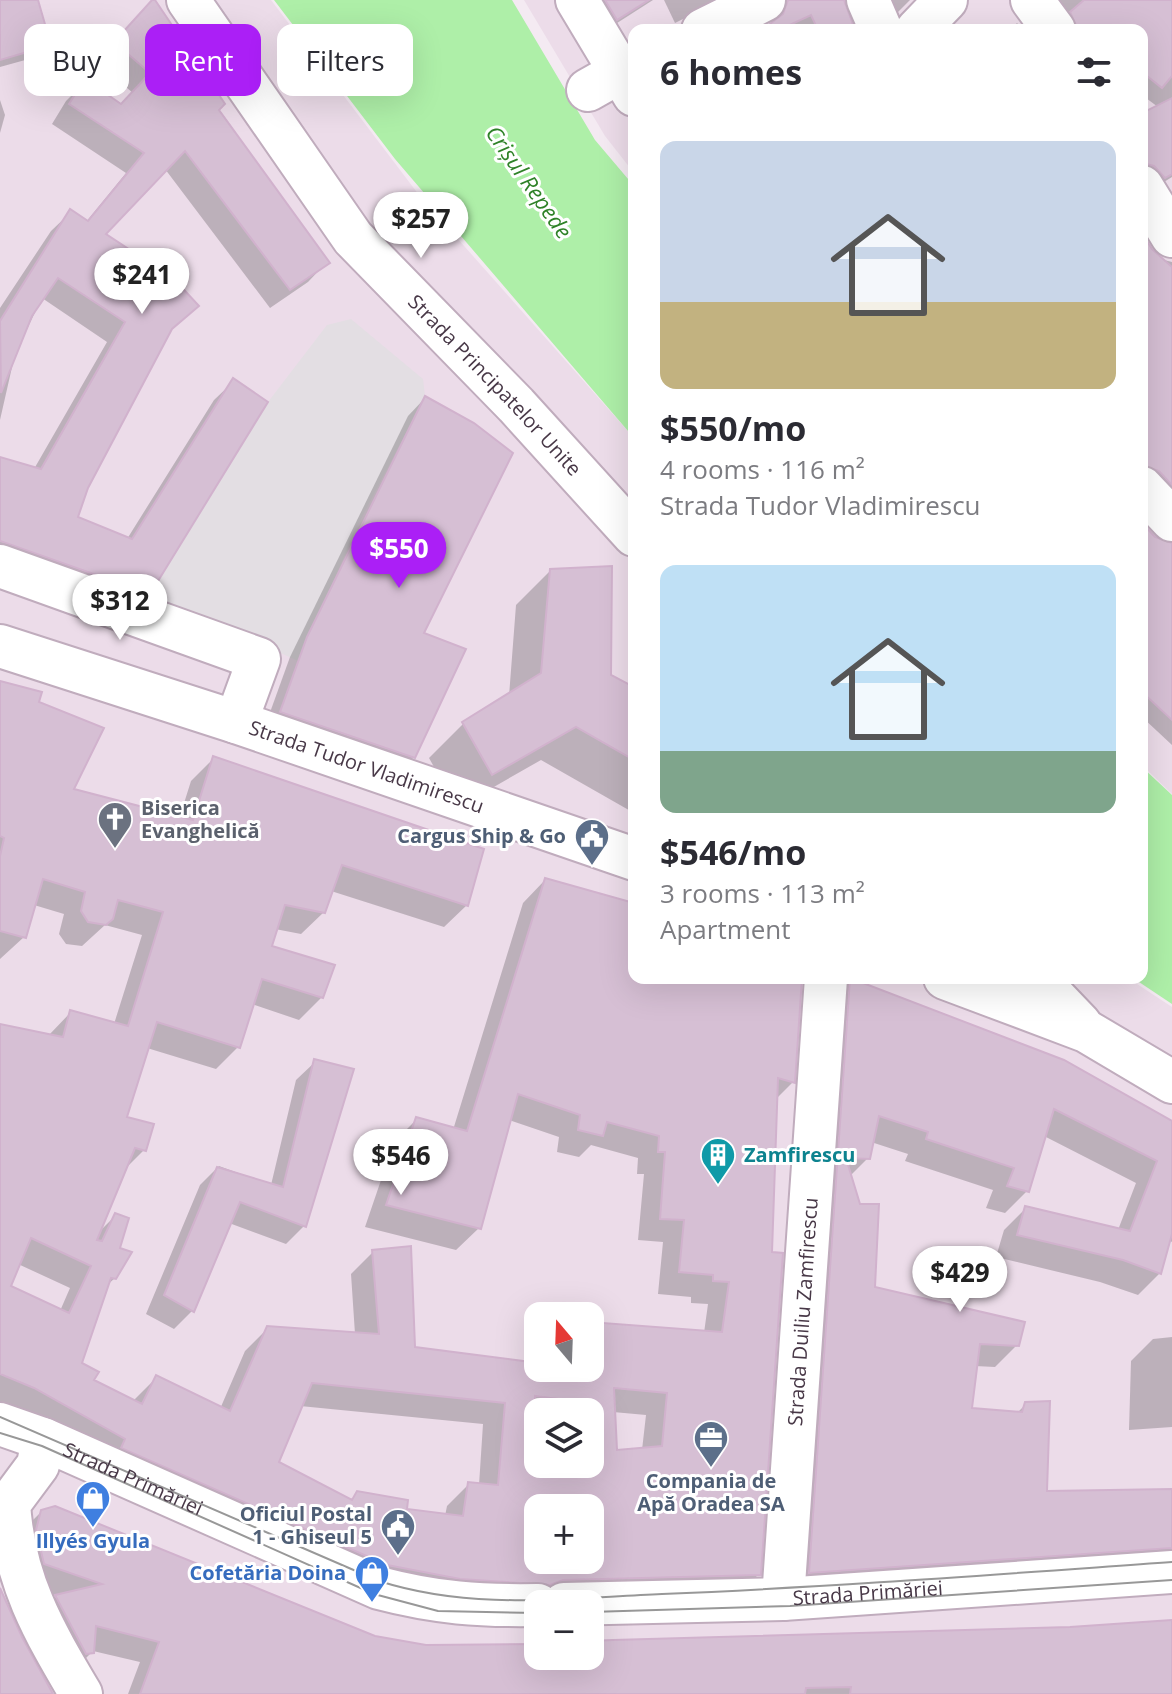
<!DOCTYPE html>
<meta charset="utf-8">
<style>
body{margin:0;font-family:"Open Sans",sans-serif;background:#f2f2f3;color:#2b2b33;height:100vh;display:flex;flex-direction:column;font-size:30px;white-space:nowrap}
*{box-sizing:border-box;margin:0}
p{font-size:26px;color:#7c7c81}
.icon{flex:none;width:44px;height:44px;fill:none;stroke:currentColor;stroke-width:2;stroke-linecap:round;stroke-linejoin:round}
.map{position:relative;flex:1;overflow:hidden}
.details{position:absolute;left:628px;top:24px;width:520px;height:960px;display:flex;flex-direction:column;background:#fff;border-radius:16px;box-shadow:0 8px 32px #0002}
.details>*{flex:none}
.banner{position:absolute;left:24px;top:24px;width:484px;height:72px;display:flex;gap:16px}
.needle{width:52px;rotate:341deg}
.buttons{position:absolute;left:524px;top:1302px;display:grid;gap:16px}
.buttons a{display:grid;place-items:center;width:80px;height:80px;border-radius:16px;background:#fff;box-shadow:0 8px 32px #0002;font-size:40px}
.price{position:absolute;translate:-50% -68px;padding:0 18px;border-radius:28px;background:#fff;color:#222;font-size:26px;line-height:52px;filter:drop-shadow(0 2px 4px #0008)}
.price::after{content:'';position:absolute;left:50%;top:48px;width:24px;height:18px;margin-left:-12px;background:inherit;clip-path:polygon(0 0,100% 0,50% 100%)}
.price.active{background:#ab1ff6;color:#fff}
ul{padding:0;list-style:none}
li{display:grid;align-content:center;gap:16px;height:424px;padding:0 32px}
li span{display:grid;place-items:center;height:248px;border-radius:16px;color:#555}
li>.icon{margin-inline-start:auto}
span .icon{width:144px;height:144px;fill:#fffc;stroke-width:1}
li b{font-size:34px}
h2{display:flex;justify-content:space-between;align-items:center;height:96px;padding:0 32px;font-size:34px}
.pill{padding:0 28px;border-radius:16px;background:#fff;box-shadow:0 8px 32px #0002;font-size:28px;line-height:72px}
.pill.active{background:#ab1ff6;color:#fff}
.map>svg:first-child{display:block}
</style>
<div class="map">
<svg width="1172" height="1694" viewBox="0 0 1172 1694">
<rect width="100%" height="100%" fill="#f4eaf2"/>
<g fill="#ecdce9" fill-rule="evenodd">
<path d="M0 0H271L419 195 634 438V978H1128L1172 1007V1694H0ZM538 1316H590V1368H538ZM538 1412H590V1464H538ZM538 1508H590V1560H538ZM538 1604H590V1656H538Z"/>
<path d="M524 0H1172V794L1142 765V30H634V173L605 136Z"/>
</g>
<path fill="#e3dee3" d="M351 319 423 379 425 396 359 523 298 661 150 594 268 402 327 325Z"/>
<g fill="#aeefa8">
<path d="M274 0H512L595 140 634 186V438L395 159Z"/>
<path d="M1142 767 1172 795V1004L1133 978H1142Z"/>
</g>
<g fill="#0003" fill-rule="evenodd">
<path d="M0 0H35L48 44 36 57 0 67Z"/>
<path d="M584 0H653L603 32Z"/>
<path d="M664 0H721L675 23Z"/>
<path d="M770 0H843L854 30H762L773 25 776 17Z"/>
<path d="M874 0H910L886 24Z"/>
<path d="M1040 0H1172V177L1151 190 1142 180V115L1158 107 1142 95V30H1065Z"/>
<path d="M135 20 216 110 327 262 308 282 270 308 165 169 103 234 197 306 167 334 86 487 76 518 127 539 214 400 234 381 148 593 129 612 0 566V459L34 469 107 342 42 298 15 354 0 420V308L51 231 71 212 86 222 126 173 52 124 66 101 85 82 121 106 133 93 96 62Z"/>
<path d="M1017 23 1023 30H1010Z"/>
<path d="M0 100 5 115 0 133Z"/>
<path d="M1142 237 1160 259 1172 262V512L1142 483Z"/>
<path d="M425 398 421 634 414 757 396 775 264 729 290 657 408 416Z"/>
<path d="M1142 524 1164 545H1172V745L1142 717Z"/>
<path d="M550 571 609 677 634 690V813L541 760 457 808 429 758 464 723 509 696 516 605Z"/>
<path d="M0 703H37L71 790 179 819 191 781 214 758 467 905 444 927 331 891 324 912 301 934 275 929 269 947 322 997 299 1020 252 1004 238 1047 216 1069 147 1048 124 1118 144 1150 123 1171 97 1234 116 1215 115 1278 105 1287 80 1364 92 1381 133 1401 156 1378 220 1409 245 1351 268 1328 355 1334 351 1274 373 1252 413 1348 538 1365V1368H590V1324L704 1333 708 1304 691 1303V1297L658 1294 663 1242 638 1240 644 1174H637L638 1158 591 1145 579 1157 557 1152 559 1137 509 1120 479 1228 456 1250 365 1227 394 1142 416 1120 453 1130 523 903 545 880 634 905V978H800L793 1082 775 1100 759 1574 736 1596 437 1600 0 1405V1027L49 1035 71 1012 114 1024 142 935 105 925 82 946 66 944 59 934 64 914 34 905 24 937 0 959ZM18 1264 70 1288 60 1311 8 1287ZM300 1406 483 1424 479 1485 469 1484 447 1506 445 1516 405 1511 358 1493 350 1501 277 1463ZM538 1412H590V1464H558V1477L532 1476V1420L538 1421ZM613 1412 646 1415 642 1450 615 1452ZM538 1508H590V1560H538Z"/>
<path d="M850 979 1172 1124V1242L1169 1240 1160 1273 1138 1295 1100 1282 996 1257 1004 1230 1026 1208 1118 1230 1136 1183 1044 1136 1027 1191 1005 1213 986 1208 993 1190 905 1161 908 1154 871 1142 868 1158 850 1176 873 1289 1017 1345 995 1367 975 1366 970 1409 1017 1413 1026 1404 1045 1493 1172 1490V1568L788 1594 828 1001Z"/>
<path d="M315 1062 304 1226 286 1244 229 1223 193 1310 174 1329 146 1314 200 1185 219 1166 271 1185 296 1080Z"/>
<path d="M1172 1337V1427L1129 1430 1131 1361 1153 1339Z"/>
<path d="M42 1511 374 1638 426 1647 538 1644V1656H590V1643L1070 1629 1172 1622V1694H128L140 1662 93 1651 71 1673 36 1618 57 1596 24 1585 21 1532Z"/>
</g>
<g fill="#d6bfd4" stroke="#d1b2cd" stroke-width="2" fill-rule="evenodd">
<path d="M0 0H38L51 45 0 60Z"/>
<path d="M152 0H155L225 104 219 110 330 263 290 290 185 151 106 234 174 279 199 306 172 329 88 488 78 517 132 539 233 378 268 402 150 594 0 541V457L41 469 125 322 58 278 32 316 1 393 0 321 70 209 88 221 144 153 69 104 85 79 121 104 150 73 114 42Z"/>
<path d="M605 0H649L617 20Z"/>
<path d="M788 0H844L855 30H818L811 15 779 30H762L783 14Z"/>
<path d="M1084 0H1172V76L1162 88 1142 72V30H1078L1070 12Z"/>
<path d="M1172 98V174L1165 178 1154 166 1142 163V113Z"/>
<path d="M1142 233 1152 249 1172 267V485L1159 471 1142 465Z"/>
<path d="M425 396 474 423 513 453 424 633 466 649 415 758 280 712 307 637Z"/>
<path d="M1142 523 1155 537 1172 543V720L1142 692Z"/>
<path d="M612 566 611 675 634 687V760L576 727 492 775 462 722 541 673 550 569Z"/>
<path d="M0 681 42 692 39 702 104 728 74 789 193 820 213 756 484 849 468 906 342 865 325 913 285 905 272 946 335 965 323 998 262 979 240 1048 157 1022 127 1117 154 1124 146 1151 135 1148 97 1240 102 1241 115 1213 129 1218 120 1248 132 1252 116 1279 111 1278 82 1363 99 1372 94 1380 142 1404 156 1375 230 1411 267 1326 379 1334 372 1250 411 1246 415 1347 538 1363V1368H590V1322L722 1332 729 1282 713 1281V1275L679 1272 684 1220 660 1219 665 1152H658L659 1136 607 1122 603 1136 578 1130 580 1115 518 1094 481 1229 386 1205 416 1117 467 1131 545 878 634 903V978H802L795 1083 778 1078 772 1252 783 1253 761 1575 563 1580 550 1585 460 1579 387 1565 121 1448 125 1439 34 1388 0 1374V1024L63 1037 70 1010 128 1026 163 912 118 900 113 919 106 925 88 922 81 911 85 892 43 879 26 938 0 931V856L4 838 0 836ZM31 1238 91 1266 69 1313 11 1286ZM312 1383 505 1403 498 1485 468 1482 463 1516 407 1509 408 1500 357 1491 352 1500 279 1462ZM614 1388 667 1393 662 1446 617 1450ZM535 1396 581 1402V1412H590V1464H579V1476L534 1474ZM538 1508H590V1560H538Z"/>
<path d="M850 978 1064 1060 1172 1121V1234L1161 1274 1123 1260 1017 1235 1025 1206 1130 1231 1157 1161 1054 1109 1029 1192 1007 1186 1014 1168 926 1139 928 1132 879 1116 870 1159 846 1158 860 1204H879L875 1287 1025 1322 1019 1346 980 1344 972 1408 1022 1412 1025 1402 1050 1401 1047 1491 1172 1489V1548L809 1573Z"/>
<path d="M314 1059 354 1069 306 1227 240 1202 194 1312 164 1295 217 1167 283 1187Z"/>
<path d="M55 1506 375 1636 426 1645 538 1644V1656H590V1641L613 1640 1070 1627 1172 1620V1694H850L851 1687 806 1688 805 1694H140L159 1642 96 1626 94 1653 86 1654 55 1595 102 1584 44 1564 36 1530 41 1510Z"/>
<path d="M0 1588 22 1637 53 1694H0Z"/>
</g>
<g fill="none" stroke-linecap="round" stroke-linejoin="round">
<g stroke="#c0acbd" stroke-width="46">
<g id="minor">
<path id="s1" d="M188 0 353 238 516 405 634 535"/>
<path d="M577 0 634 95"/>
<path d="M868 0 881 30"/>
<path d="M1032 0 1054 30"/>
<path d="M703 30 764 0"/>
<path d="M917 30 946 0"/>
<path d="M588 90 634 64"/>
<path d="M1142 187 1172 236"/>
<path d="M1142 488 1172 520"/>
<path d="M0 566 259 659 236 722"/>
<path id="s2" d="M0 646 236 722 634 859"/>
<path d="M945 978 1086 1031 1172 1082"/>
<path d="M1036 978 1080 1024"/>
<path id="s3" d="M0 1424 43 1439 379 1588C436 1603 480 1606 538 1605"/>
<path d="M43 1439 38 1465 9 1504C14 1580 43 1630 81 1694"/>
<path id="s4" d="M783 1599 826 978"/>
<path id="s5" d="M564 1604 783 1599 1172 1572"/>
</g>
</g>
<use href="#minor" stroke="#fff" stroke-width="42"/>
<g stroke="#989898" stroke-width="2">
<path d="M0 1417 379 1581C473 1611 565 1598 662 1594 833 1587 1002 1574 1172 1562"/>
<path d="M0 1433 42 1446 374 1594 438 1611 538 1613"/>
<path d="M590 1612 790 1606 1172 1580"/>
</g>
</g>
<defs>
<g id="church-pin" transform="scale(1.8)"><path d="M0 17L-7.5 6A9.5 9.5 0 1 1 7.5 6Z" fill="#6b7280" stroke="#fff"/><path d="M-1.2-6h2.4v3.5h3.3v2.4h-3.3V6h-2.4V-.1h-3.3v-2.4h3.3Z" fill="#fff"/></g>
<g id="civic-pin" transform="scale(1.8)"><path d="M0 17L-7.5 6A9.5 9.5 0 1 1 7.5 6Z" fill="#5c6f8a" stroke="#fff"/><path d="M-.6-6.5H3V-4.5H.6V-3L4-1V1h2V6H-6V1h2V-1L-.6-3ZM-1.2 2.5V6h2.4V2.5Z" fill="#fff"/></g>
<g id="building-pin" transform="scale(1.8)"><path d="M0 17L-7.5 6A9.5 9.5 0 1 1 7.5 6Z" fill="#0f9aa8" stroke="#fff"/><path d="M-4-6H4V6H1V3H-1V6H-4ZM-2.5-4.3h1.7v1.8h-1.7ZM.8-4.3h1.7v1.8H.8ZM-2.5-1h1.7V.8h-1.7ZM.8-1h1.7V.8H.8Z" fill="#fff"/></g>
<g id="office-pin" transform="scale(1.8)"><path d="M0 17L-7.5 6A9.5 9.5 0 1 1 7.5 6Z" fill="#5c6f8a" stroke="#fff"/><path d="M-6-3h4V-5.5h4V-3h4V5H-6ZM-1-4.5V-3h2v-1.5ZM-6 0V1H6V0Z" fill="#fff"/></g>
<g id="shop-pin" transform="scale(1.8)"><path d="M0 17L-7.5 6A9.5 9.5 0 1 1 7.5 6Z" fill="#3f7fe0" stroke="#fff"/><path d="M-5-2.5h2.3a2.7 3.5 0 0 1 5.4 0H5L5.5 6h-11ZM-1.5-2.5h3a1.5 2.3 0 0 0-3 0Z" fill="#fff"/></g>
</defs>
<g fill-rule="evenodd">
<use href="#church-pin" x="115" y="819"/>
<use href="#civic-pin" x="592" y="836"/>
<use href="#building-pin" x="718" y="1155"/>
<use href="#office-pin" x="711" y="1438"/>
<use href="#shop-pin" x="93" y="1498"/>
<use href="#civic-pin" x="398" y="1526"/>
<use href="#shop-pin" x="372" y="1573"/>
</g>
<g text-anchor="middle" stroke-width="6" stroke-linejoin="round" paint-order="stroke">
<g font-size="20" fill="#483847" stroke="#fff">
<text dy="7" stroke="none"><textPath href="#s1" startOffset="494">Strada Principatelor Unite</textPath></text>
<text dy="7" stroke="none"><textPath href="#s2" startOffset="386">Strada Tudor Vladimirescu</textPath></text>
<text dy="7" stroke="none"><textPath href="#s4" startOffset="288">Strada Duiliu Zamfirescu</textPath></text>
<text dy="7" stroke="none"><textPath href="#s3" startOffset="144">Strada Primăriei</textPath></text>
<text dy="7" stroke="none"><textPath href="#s5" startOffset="304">Strada Primăriei</textPath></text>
</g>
<g font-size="20" font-weight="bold" fill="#5b616d" stroke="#fff" text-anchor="start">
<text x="141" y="815">Biserica<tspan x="141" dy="23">Evanghelică</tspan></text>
</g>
<g font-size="20" font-weight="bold" fill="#4e5e75" stroke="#fff" text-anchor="end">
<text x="566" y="843">Cargus Ship &amp; Go</text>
<text x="711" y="1488" text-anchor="middle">Compania de<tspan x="711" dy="23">Apă Oradea SA</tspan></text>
<text x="372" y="1521">Oficiul Postal<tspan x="372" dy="23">1 - Ghiseul 5</tspan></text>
</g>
<g font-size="20" font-weight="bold" fill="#0d838f" stroke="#fff" text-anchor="start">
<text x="744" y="1162">Zamfirescu</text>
</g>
<g font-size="20" font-weight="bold" fill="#366cbe" stroke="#fff">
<text x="93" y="1548">Illyés Gyula</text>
<text x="346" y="1580" text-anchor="end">Cofetăria Doina</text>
</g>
<g font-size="22" font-style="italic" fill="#2f8228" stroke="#fff">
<text transform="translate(529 182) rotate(55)" y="8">Crișul Repede</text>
</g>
</g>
</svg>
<div class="buttons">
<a><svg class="needle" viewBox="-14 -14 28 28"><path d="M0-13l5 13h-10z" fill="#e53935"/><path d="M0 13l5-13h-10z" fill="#7c7c81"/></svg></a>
<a><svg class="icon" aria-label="layers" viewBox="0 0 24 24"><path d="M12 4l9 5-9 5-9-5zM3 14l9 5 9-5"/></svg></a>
<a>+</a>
<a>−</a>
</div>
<b class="price" style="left:421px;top:260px">$257</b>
<b class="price" style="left:142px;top:316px">$241</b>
<b class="price active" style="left:399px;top:590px">$550</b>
<b class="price" style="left:120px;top:642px">$312</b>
<b class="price" style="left:401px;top:1197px">$546</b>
<b class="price" style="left:960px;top:1314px">$429</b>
<div class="banner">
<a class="pill">Buy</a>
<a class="pill active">Rent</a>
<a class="pill">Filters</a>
</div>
<section class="details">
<h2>6 homes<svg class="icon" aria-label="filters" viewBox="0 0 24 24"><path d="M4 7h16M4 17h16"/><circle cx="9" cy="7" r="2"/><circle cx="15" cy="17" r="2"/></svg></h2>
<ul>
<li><span style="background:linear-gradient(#c9d6e8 65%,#c2b280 0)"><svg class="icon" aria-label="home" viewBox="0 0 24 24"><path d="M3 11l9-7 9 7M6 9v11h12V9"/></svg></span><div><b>$550/mo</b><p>4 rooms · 116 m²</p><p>Strada Tudor Vladimirescu</p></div></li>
<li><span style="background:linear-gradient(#bfe0f5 75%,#7fa58c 0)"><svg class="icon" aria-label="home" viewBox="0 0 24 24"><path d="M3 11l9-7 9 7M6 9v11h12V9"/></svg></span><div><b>$546/mo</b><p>3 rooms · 113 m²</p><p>Apartment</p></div></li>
</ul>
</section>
</div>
